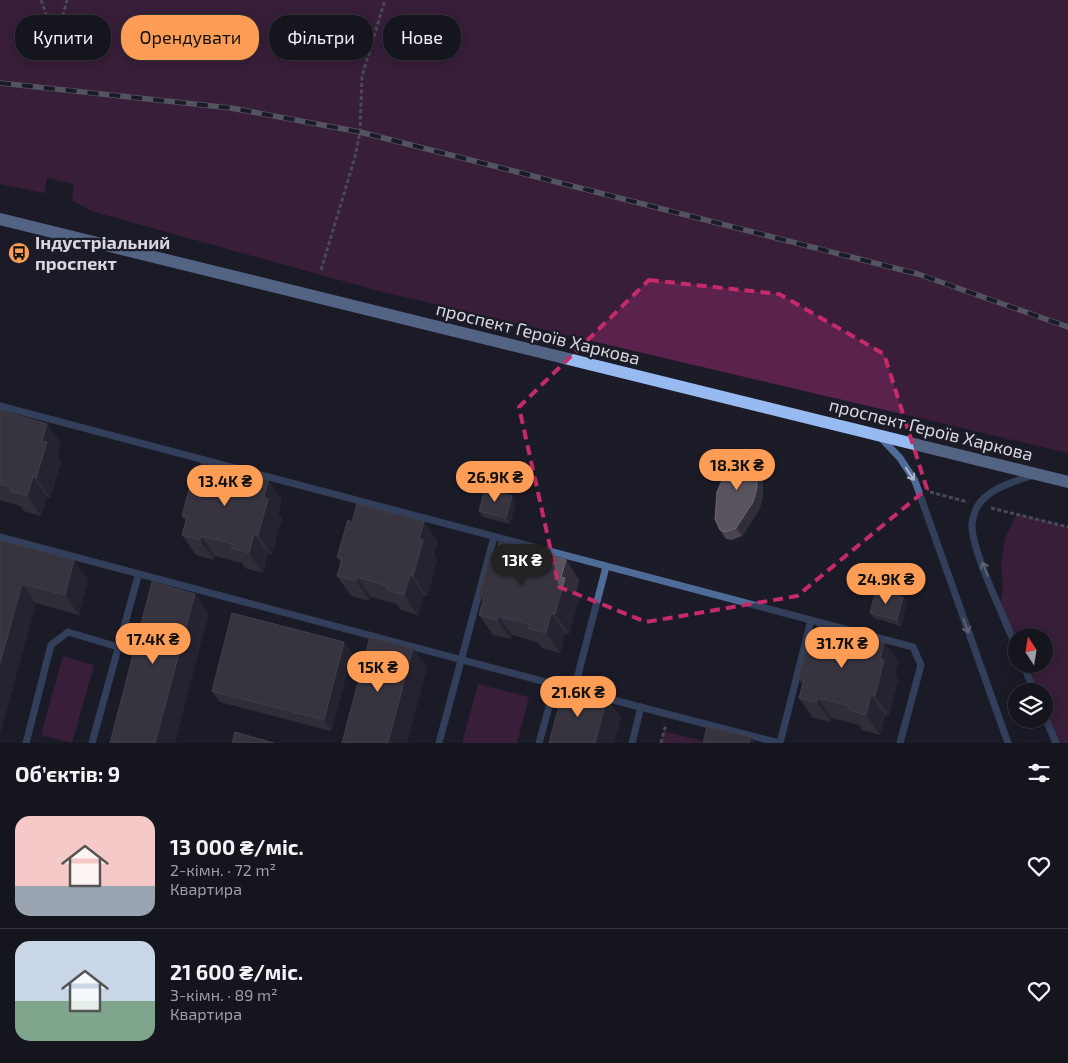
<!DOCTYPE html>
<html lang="uk">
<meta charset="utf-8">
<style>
body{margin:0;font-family:"Exo 2",sans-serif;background:#22222b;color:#f1f3f6;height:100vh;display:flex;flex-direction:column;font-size:19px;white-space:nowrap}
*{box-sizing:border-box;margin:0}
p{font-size:16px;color:#9d9fa4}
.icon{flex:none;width:28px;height:28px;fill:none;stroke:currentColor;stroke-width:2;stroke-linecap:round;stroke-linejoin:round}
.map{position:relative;height:743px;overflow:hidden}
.drawer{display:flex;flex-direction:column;background:#15151e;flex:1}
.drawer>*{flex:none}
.hud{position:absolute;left:15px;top:15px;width:500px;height:45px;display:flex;gap:10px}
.needle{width:32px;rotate:348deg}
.fabs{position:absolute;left:1008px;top:628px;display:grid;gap:10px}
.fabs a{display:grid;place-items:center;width:45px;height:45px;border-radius:50%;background:#15151e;box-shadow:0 2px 12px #0003,0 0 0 1px #34343c;font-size:25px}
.price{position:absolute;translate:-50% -42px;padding:0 11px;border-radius:18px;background:#fd9d55;color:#111;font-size:16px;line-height:32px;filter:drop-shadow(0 1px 2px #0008)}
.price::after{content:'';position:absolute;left:50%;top:30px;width:15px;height:11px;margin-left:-8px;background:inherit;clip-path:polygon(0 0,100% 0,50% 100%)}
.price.active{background:#222;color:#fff}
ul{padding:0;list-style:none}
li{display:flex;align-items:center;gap:15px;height:125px;padding:0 15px}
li+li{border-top:1px solid #34343c}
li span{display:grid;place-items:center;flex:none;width:140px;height:100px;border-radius:15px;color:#555}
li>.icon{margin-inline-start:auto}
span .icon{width:60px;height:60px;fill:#fffc;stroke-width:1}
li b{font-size:21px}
h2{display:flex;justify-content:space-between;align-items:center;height:60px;padding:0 15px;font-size:21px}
.chip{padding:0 18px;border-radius:20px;background:#15151e;box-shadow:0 2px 12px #0003,0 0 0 1px #34343c;font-size:18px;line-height:45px}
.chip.active{background:#fd9d55;color:#111}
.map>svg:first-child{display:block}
</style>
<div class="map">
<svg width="1068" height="743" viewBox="0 0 1068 743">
<rect width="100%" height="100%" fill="#1c1c28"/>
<g fill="#5b224e">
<path d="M0 0H1068V453L375 290 91 211 72 200 74 184 47 178 44 193 0 184Z"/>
<path d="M1017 514 1068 527V743H1056L1044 715V691H1034L1023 664H1044V636H1016V647L1000 607 1003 590 1001 564 1005 538Z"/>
<path d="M63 656 94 665 72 743 41 735Z"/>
<path d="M478 684 529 697 517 743H462Z"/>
<path d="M664 731 709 743H661Z"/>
</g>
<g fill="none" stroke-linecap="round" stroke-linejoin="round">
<g stroke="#82828c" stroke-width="3" stroke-dasharray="4 2.5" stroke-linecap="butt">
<path d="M41 0 56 41"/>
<path d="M56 41 67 0"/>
<path d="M321 270 355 157 360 132 362 76 385 0"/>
<path d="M930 492 968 502"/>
<path d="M991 508 1068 527"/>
<path d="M661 743 666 724"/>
</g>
<g stroke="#4f6b97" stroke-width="7">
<path d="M0 406 913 647 921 665 900 743"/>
<path d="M881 438 900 458 915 481 1008 743"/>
<path d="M0 537 572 689"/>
<path d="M1016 647C1006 621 971 550 972 525 972 520 975 511 977 507 988 488 1014 482 1033 475"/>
<path d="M1023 664 1034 691"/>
<path d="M574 690 606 567"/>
<path d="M590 694 779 743"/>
<path d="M1044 715 1056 743"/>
<path d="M26 743 51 645 68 632 118 647"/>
<path d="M92 743 138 576"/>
<path d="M439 743 494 537"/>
<path d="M539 743 555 685"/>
<path d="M632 743 641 707"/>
<path d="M780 743 811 620"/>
</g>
<path stroke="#97baf1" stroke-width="12" d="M0 219 1068 482"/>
<g stroke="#9899a2" stroke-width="5.5">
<path id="rail" d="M0 83 231 108 360 132 918 274 1068 327"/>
</g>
<use href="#rail" stroke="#1c1c28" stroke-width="4" stroke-dasharray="11" stroke-linecap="butt"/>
</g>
<g fill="#4a434f">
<path d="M0 410 61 443 57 457 61 462 50 498 47 497 41 516 24 511 20 506 0 500Z"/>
<path d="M752 451 758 459 763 475V496L759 510 742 536 732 540 726 539 720 530Z"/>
<path d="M197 480H268L282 500 278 514 282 518 272 555 268 553 263 573 245 568 242 563 215 556 214 560 196 555 182 535 186 521 182 516Z"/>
<path d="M516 502 510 524 483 517 479 511Z"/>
<path d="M352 522H424L438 542 434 555 437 560 427 596 424 595 418 615 401 610 397 604 371 597 370 601 351 596 337 576 341 563 337 557Z"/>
<path d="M0 540 74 560 88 580 79 615 36 603 0 733Z"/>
<path d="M494 560H566L579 580 576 593 579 598 569 634 565 633 560 653 542 648 539 643 527 639 512 635 511 639 493 635 479 615 483 601 479 595Z"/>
<path d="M903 597 907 603 901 626 874 618 870 613Z"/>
<path d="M344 642 352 653 331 731 220 702 212 691Z"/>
<path d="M898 661 895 675 898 680 889 716 885 715 880 735 862 730 859 725 832 718 831 722 813 718 799 698 802 684 798 679Z"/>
</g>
<g fill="#312d39">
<path d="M47 424 61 443 57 457 61 462 50 498 36 478 42 441Z"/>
<path d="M752 451 758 459 763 475V496L759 510 742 536 736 528Z"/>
<path d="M33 477 47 497 41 516 27 496Z"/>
<path d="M268 480 282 500 278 514 282 518 272 555 258 535 264 497Z"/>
<path d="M512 496 516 502 510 524 506 518Z"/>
<path d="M424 522 438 542 434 555 437 560 427 596 413 576 419 539Z"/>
<path d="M254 534 268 553 263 573 249 553Z"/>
<path d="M201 536 215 556 214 560 200 540Z"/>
<path d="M74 560 88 580 79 615 65 595Z"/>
<path d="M566 560 579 580 576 593 579 598 569 634 555 614 561 577Z"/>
<path d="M410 575 424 595 418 615 404 595Z"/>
<path d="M357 577 371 597 370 601 356 581Z"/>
<path d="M22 584 36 603 0 733V663Z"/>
<path d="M195 594 209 613 175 743H155Z"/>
<path d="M903 597 907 603 901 626 897 620Z"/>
<path d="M551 613 565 633 560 653 546 633Z"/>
<path d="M498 616 512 635 511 639 497 620Z"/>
<path d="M344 642 352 653 331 731 324 720Z"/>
<path d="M884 642 898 661 895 675 898 680 889 716 875 696 880 659Z"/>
<path d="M413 648 427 668 407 743H388Z"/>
<path d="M871 695 885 715 880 735 866 715Z"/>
<path d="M607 698 621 718 614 743H595Z"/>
<path d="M818 698 832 718 831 722 817 702Z"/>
<path d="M751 737 755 743H749Z"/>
</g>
<g fill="#59535e" stroke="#6c6872">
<path d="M0 410 47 424 42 441 47 442 36 478 33 477 27 496 10 491 11 487 0 484Z"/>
<path d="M747 449 752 451 757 466V488L753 502 736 528 726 532 720 530 715 519 717 492 731 460 739 451Z"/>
<path d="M202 462 268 480 264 497 268 499 258 535 254 534 249 553 231 548 233 544 201 536 200 540 182 535 187 517 182 516 192 479 197 480Z"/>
<path d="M485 488 512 496 506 518 479 511Z"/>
<path d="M357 504 424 522 419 539 423 540 413 576 410 575 404 595 387 590 388 586 357 577 356 581 337 576 342 559 337 557 348 520 352 522Z"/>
<path d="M0 540 74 560 65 595 22 584 0 663Z"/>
<path d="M499 542 566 560 561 577 565 578 555 614 551 613 546 633 528 628 530 624 513 620 498 616 497 620 479 615 484 597 479 595 489 558 494 560Z"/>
<path d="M152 582 195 594 155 743H110Z"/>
<path d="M876 590 903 597 897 620 870 613Z"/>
<path d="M232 613 344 642 324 720 212 691Z"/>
<path d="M818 625 884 642 880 659 884 660 875 696 871 695 866 715 849 710 850 706 818 698 817 702 799 698 804 680 798 679 808 641 813 643Z"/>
<path d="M370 637 413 648 388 743H342Z"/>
<path d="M564 687 607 698 595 743H549Z"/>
<path d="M707 726 751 737 749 743H703Z"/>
<path d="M235 732 274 743H232Z"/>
</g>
<defs><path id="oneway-shaft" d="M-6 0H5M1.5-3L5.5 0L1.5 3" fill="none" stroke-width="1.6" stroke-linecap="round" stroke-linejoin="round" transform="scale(1.25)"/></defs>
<g stroke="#aeb7c9">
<use href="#oneway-shaft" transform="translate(910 474) rotate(57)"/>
<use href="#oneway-shaft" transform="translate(985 569) rotate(-112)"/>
<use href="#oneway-shaft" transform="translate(966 626) rotate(70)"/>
</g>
<path d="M0 0H1068V743H0ZM649 280 779 294 884 354 927 489 797 596 646 622 559 587 519 407Z" fill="#1c1c28" fill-opacity=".55" fill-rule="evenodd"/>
<path fill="none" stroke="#c42b68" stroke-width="4" stroke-dasharray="10 6" stroke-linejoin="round" d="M649 280 779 294 884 354 927 489 797 596 646 622 559 587 519 407Z"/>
<defs>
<g id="bus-disc" transform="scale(1.125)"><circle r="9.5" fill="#fd9d55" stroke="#1c1c28"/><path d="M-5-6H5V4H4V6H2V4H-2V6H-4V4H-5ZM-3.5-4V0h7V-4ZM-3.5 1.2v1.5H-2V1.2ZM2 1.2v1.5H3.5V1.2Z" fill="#111"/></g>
</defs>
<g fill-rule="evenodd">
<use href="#bus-disc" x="19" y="253"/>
</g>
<g text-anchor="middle" stroke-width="4.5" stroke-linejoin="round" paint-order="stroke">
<g font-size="18" font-weight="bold" fill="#d6d7df" stroke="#1c1c28" text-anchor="start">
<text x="35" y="249">Індустріальний<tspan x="35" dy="21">проспект</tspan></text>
</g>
<g font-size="18" fill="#d6d7df" stroke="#1c1c28">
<text transform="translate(538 334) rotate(14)" y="6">проспект Героїв Харкова</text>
<text transform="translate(931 430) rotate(14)" y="6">проспект Героїв Харкова</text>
</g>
</g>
</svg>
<div class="fabs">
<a><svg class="needle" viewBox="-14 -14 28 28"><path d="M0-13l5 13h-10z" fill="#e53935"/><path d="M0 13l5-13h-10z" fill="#9d9fa4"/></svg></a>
<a><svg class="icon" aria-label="layers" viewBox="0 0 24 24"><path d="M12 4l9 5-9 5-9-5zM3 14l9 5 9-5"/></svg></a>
</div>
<b class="price" style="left:737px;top:491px">18.3K ₴</b>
<b class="price" style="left:495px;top:503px">26.9K ₴</b>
<b class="price" style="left:225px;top:507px">13.4K ₴</b>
<b class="price active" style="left:522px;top:586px">13K ₴</b>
<b class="price" style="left:886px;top:605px">24.9K ₴</b>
<b class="price" style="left:153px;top:665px">17.4K ₴</b>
<b class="price" style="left:842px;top:669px">31.7K ₴</b>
<b class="price" style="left:378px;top:693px">15K ₴</b>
<b class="price" style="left:578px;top:718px">21.6K ₴</b>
<div class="hud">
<a class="chip">Купити</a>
<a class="chip active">Орендувати</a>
<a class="chip">Фільтри</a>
<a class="chip">Нове</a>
</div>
</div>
<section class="drawer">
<h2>Об’єктів: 9<svg class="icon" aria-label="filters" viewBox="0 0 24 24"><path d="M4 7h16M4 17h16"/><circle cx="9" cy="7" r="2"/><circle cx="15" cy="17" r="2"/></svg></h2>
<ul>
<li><span style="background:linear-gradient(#f6c9c9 70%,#9aa5b1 0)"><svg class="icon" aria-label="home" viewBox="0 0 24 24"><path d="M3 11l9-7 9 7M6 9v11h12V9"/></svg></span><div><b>13 000 ₴/міс.</b><p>2-кімн. · 72 m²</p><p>Квартира</p></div><svg class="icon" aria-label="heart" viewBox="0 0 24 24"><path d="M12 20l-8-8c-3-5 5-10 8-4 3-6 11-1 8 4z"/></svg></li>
<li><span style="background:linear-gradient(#c9d6e8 60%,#7fa58c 0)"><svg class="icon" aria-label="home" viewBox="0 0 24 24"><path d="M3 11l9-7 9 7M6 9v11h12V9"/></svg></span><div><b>21 600 ₴/міс.</b><p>3-кімн. · 89 m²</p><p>Квартира</p></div><svg class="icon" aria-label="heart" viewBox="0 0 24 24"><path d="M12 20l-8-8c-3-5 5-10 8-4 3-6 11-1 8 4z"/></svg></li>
</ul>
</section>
